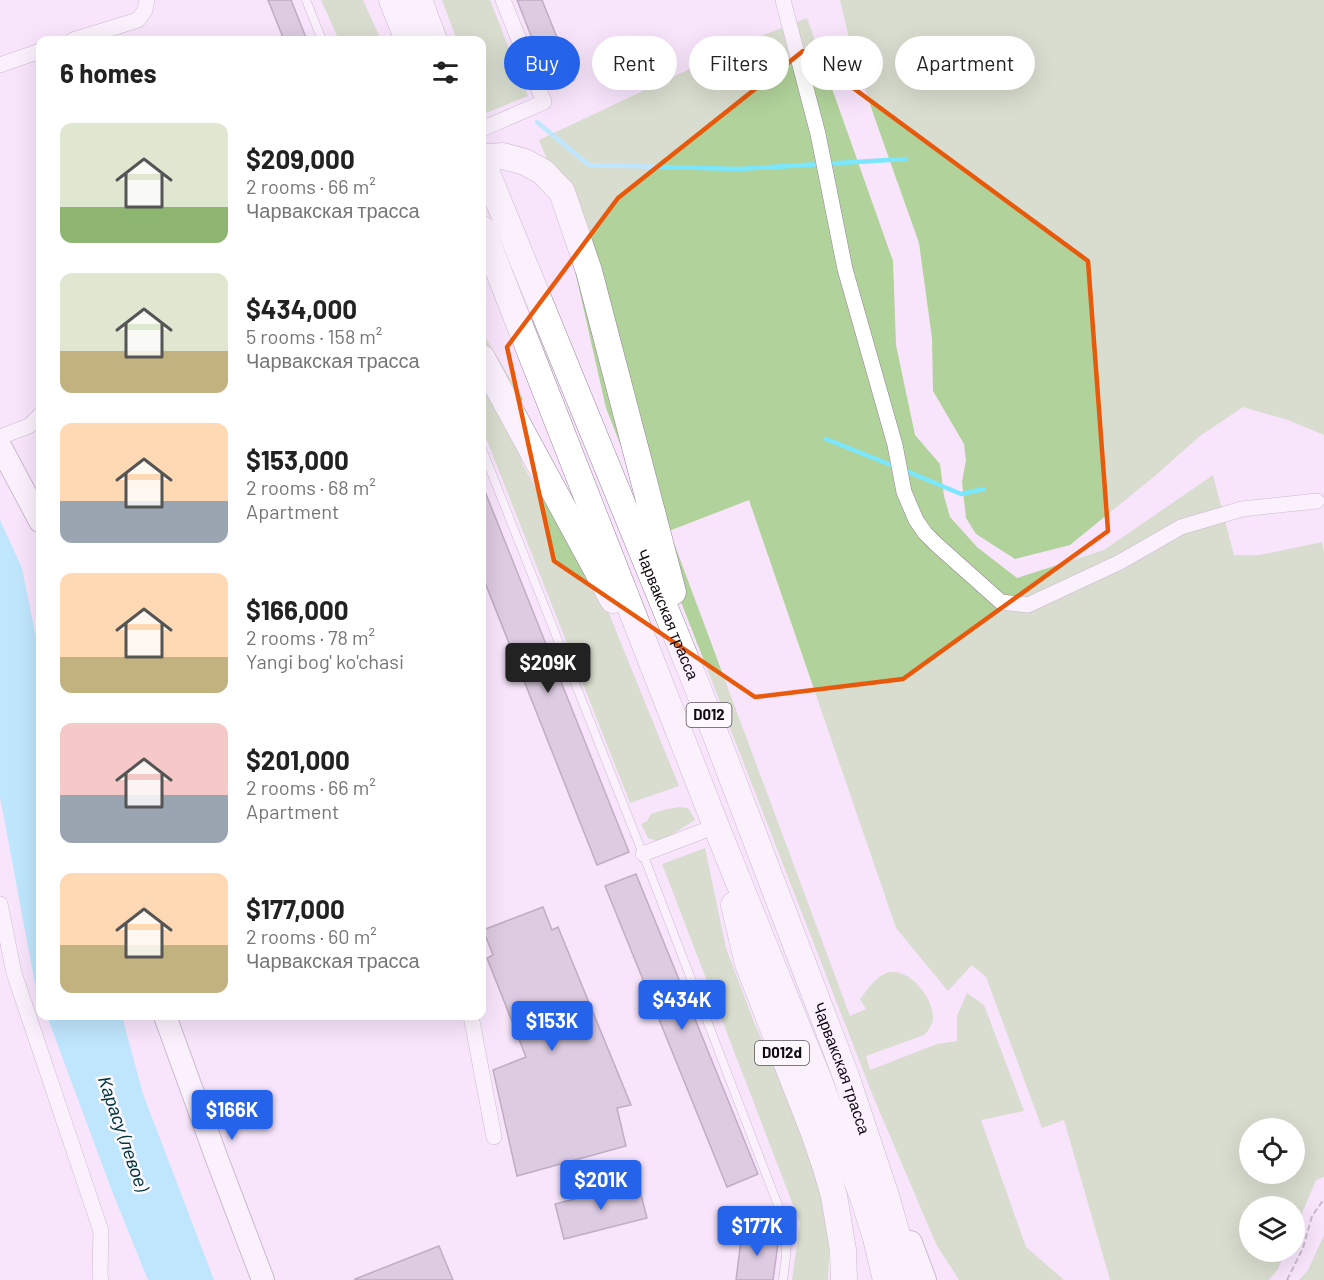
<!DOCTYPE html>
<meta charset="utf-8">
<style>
body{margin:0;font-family:Barlow,sans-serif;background:#f2f2f2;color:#222;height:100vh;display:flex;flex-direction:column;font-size:22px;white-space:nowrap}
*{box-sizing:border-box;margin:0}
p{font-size:20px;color:#767676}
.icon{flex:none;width:33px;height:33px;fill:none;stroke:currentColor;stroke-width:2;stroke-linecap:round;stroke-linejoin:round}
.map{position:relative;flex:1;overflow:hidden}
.details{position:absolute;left:36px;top:36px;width:450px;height:984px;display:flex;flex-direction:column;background:#fff;border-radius:12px;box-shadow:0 6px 24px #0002}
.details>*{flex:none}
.hud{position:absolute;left:504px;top:36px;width:570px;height:54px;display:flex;gap:12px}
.buttons{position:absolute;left:1239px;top:1118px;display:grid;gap:12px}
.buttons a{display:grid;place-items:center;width:66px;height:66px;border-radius:50%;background:#fff;box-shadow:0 6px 24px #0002;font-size:30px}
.price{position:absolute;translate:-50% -51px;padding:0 14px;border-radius:6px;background:#2563eb;color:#fff;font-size:20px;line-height:39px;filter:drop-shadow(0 2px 3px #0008)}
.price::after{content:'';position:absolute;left:50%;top:36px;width:18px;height:14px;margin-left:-9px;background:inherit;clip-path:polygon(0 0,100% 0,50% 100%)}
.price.current{background:#222;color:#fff}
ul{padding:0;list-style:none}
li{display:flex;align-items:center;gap:18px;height:150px;padding:0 24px}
li span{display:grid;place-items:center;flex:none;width:168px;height:120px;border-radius:12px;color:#555}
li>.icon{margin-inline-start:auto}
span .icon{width:72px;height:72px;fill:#fffc;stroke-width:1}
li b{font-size:26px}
h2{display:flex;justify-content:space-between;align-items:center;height:72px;padding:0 24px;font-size:26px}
.pill{padding:0 21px;border-radius:27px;background:#fff;box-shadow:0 6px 24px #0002;font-size:21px;line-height:54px}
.pill.current{background:#2563eb;color:#fff}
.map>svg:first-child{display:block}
</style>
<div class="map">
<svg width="1324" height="1280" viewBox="0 0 1324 1280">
<rect width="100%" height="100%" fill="#f8e5fc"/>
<g fill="#b1d29a" fill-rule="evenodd">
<path d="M321 0H363L381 40H339Z"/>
<path d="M442 0H490L528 96 486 113 482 102V40H457Z"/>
<path d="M840 0H1324V435L1288 420 1243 407 1200 436 1156 475 1070 545 1015 559 976 534 966 518 962 482 966 460 964 444 933 391 932 338 919 243 874 116 851 46Z"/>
<path d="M807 18 893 261 896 345 915 435 940 464 944 496 950 517 977 547 1017 578 1104 550 1213 475 1234 555H1260L1322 542 1324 552V1177L1316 1180 1295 1230 1294 1206H1250V1251H1285L1278 1269 1269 1280H1110L1064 1120 1042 1128 986 977 972 965 948 991 896 928 749 500 656 536 606 408 553 174 539 140 753 39ZM1250 1128H1294V1173H1250Z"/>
<path d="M482 332 523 399 520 404 515 440 523 465 535 487 582 547 679 786 630 803 482 428Z"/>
<path d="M671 535 850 1016 866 1009 860 999C868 989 875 977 887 973 909 966 934 999 933 1018 932 1025 929 1030 924 1035L866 1056 870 1070 937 1044 957 1041V1016L967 993 984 1005 1024 1111 981 1120 1026 1247 1064 1280H959L936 1244 873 1096 657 540Z"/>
<path d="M679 807 688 808 695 820 660 842 648 838 641 824 647 821 651 814 663 810Z"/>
<path d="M705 848 726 948 754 1022 793 1110 810 1155 824 1203 830 1238 828 1280H792L800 1223 662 864Z"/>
<path d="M1324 1235V1280H1299L1308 1270Z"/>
</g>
<g fill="#7ae7fe">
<path d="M0 520 22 568 40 658V998L35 984 0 797Z"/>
<path d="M47 1016H122L143 1094 214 1280H148L112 1191Z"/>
</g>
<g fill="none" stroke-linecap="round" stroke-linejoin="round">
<g stroke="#7ae7fe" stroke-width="4.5">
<path d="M537 122 589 165 739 169 906 159"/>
<path d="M826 439 896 467"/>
<path d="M904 470 961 494 984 489"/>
</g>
</g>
<g fill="#bcaac0" stroke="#7a6a7e" stroke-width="1.5">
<path d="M268 0H291L307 40H284Z"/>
<path d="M517 0H542L574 80 552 89Z"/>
<path d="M482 484 629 852 597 865 482 575Z"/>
<path d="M636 874 758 1174 727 1187 605 886Z"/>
<path d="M543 907 552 930 558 927 631 1105 617 1108 626 1146 517 1176 493 1070 526 1057 487 958 493 955 483 930Z"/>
<path d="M638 1183 647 1218 564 1239 555 1204Z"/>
<path d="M742 1232 779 1236 773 1280H736Z"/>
<path d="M439 1246 453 1280H355V1279Z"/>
</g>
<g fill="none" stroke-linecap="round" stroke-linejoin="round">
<g stroke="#948398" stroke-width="9">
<g id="service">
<path d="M306 0 322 40"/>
<path d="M482 449 643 854 786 1226V1257L783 1280"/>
</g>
</g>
<g stroke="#948398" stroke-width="16">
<g id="minor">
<path d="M783 0 818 134 845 269 895 445 904 492 916 520 925 533 936 544 1001 602 1028 605 1120 562 1181 527 1242 509 1317 501"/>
<path d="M73 40 138 20 145 10 147 0"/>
<path d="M0 65 40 51"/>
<path d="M482 129 544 102 503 0"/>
<path d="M0 437 29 426 40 415"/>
<path d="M643 854 716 826"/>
<path d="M0 904 14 973 101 1231 100 1274 101 1280"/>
<path d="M471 1016 494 1137"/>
</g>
</g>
<g stroke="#948398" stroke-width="24">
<g id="secondary">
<path d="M0 446 40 521"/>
<path d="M165 1016 217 1159 263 1280"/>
</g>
</g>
<g stroke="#948398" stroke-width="26">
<path id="primary" d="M910 1243 924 1280"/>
</g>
<g stroke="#948398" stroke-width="27">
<g id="trunk">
<path d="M392 0 408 40"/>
<path d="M419 0 434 40"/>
<path d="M482 159 486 157 503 156 525 162 543 172 562 192 589 271 673 592"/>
<path id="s1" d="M482 161 697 686 846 1076 886 1196 910 1280"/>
<path d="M482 229 716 826 822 1088 864 1200 876 1238 886 1280"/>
<path d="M482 358 613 600"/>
<path d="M734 905 748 964 814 1133 825 1165 834 1196 843 1250 844 1280"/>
</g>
</g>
<path stroke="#928494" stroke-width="2" stroke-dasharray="6 3" stroke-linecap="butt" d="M1287 1280 1303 1248 1312 1216 1324 1199"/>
<use href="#service" stroke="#fff" stroke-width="8"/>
<use href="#minor" stroke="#fff" stroke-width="15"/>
<use href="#secondary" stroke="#fff" stroke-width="22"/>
<use href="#primary" stroke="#fff" stroke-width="24"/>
<use href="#trunk" stroke="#fff" stroke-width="26"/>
</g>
<path d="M0 0H1324V1280H0ZM803 51 1088 261 1108 531 903 679 755 697 554 561 507 347 618 198Z" fill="#f8e5fc" fill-opacity=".55" fill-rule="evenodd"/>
<path fill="none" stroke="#e8590c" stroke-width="4.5" stroke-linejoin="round" d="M803 51 1088 261 1108 531 903 679 755 697 554 561 507 347 618 198Z"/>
<g text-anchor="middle" stroke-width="5" stroke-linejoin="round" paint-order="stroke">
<g fill="#fcf8fc" stroke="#585158" stroke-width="1.5">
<rect x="686.5" y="703" width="45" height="24" rx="4.5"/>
<rect x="755" y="1041" width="54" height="24" rx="4.5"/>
</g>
<g font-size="15" font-weight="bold" fill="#110a12">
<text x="709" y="720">D012</text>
<text x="782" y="1058">D012d</text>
</g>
<g font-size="16" fill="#110a12" stroke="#fcf8fc">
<text dy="6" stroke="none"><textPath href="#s1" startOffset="490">Чарвакская трасса</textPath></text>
<text dy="6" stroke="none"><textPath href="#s1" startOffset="976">Чарвакская трасса</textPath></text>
</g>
<g font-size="18" font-style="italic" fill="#003640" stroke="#fcf8fc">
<text transform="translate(123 1134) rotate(71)" y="6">Карасу (левое)</text>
</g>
</g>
</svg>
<div class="buttons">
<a><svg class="icon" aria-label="locate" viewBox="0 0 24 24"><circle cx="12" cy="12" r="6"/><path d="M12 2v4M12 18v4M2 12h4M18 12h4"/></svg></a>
<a><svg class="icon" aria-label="layers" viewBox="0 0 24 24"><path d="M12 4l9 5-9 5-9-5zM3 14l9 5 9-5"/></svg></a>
</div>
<b class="price current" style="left:548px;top:694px">$209K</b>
<b class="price" style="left:682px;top:1031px">$434K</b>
<b class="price" style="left:552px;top:1052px">$153K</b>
<b class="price" style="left:232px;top:1141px">$166K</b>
<b class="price" style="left:601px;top:1211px">$201K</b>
<b class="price" style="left:757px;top:1257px">$177K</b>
<div class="hud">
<a class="pill current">Buy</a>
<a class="pill">Rent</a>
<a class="pill">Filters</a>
<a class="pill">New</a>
<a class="pill">Apartment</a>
</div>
<section class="details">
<h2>6 homes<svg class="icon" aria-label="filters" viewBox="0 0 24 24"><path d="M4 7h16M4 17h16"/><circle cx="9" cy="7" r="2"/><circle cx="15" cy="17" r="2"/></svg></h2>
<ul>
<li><span style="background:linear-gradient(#dfe7d0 70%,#8fb573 0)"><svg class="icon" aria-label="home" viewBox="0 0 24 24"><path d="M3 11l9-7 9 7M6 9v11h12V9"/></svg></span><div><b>$209,000</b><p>2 rooms · 66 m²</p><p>Чарвакская трасса</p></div></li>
<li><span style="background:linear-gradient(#dfe7d0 65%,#c2b280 0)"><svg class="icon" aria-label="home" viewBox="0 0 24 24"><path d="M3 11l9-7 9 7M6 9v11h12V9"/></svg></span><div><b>$434,000</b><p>5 rooms · 158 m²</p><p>Чарвакская трасса</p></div></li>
<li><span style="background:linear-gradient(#ffd9b3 65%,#9aa5b1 0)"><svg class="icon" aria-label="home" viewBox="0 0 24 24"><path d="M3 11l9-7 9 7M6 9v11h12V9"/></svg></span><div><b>$153,000</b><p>2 rooms · 68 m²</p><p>Apartment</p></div></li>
<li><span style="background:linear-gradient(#ffd9b3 70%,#c2b280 0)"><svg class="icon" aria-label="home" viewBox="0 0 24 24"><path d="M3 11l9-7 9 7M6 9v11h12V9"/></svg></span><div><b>$166,000</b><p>2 rooms · 78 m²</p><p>Yangi bog' ko'chasi</p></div></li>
<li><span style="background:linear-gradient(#f6c9c9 60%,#9aa5b1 0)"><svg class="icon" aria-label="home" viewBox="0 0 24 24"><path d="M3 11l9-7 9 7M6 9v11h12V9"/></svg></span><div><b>$201,000</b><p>2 rooms · 66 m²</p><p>Apartment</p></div></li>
<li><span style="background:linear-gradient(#ffd9b3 60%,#c2b280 0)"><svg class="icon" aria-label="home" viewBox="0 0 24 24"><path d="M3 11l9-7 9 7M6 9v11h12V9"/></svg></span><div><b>$177,000</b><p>2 rooms · 60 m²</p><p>Чарвакская трасса</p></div></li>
</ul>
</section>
</div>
